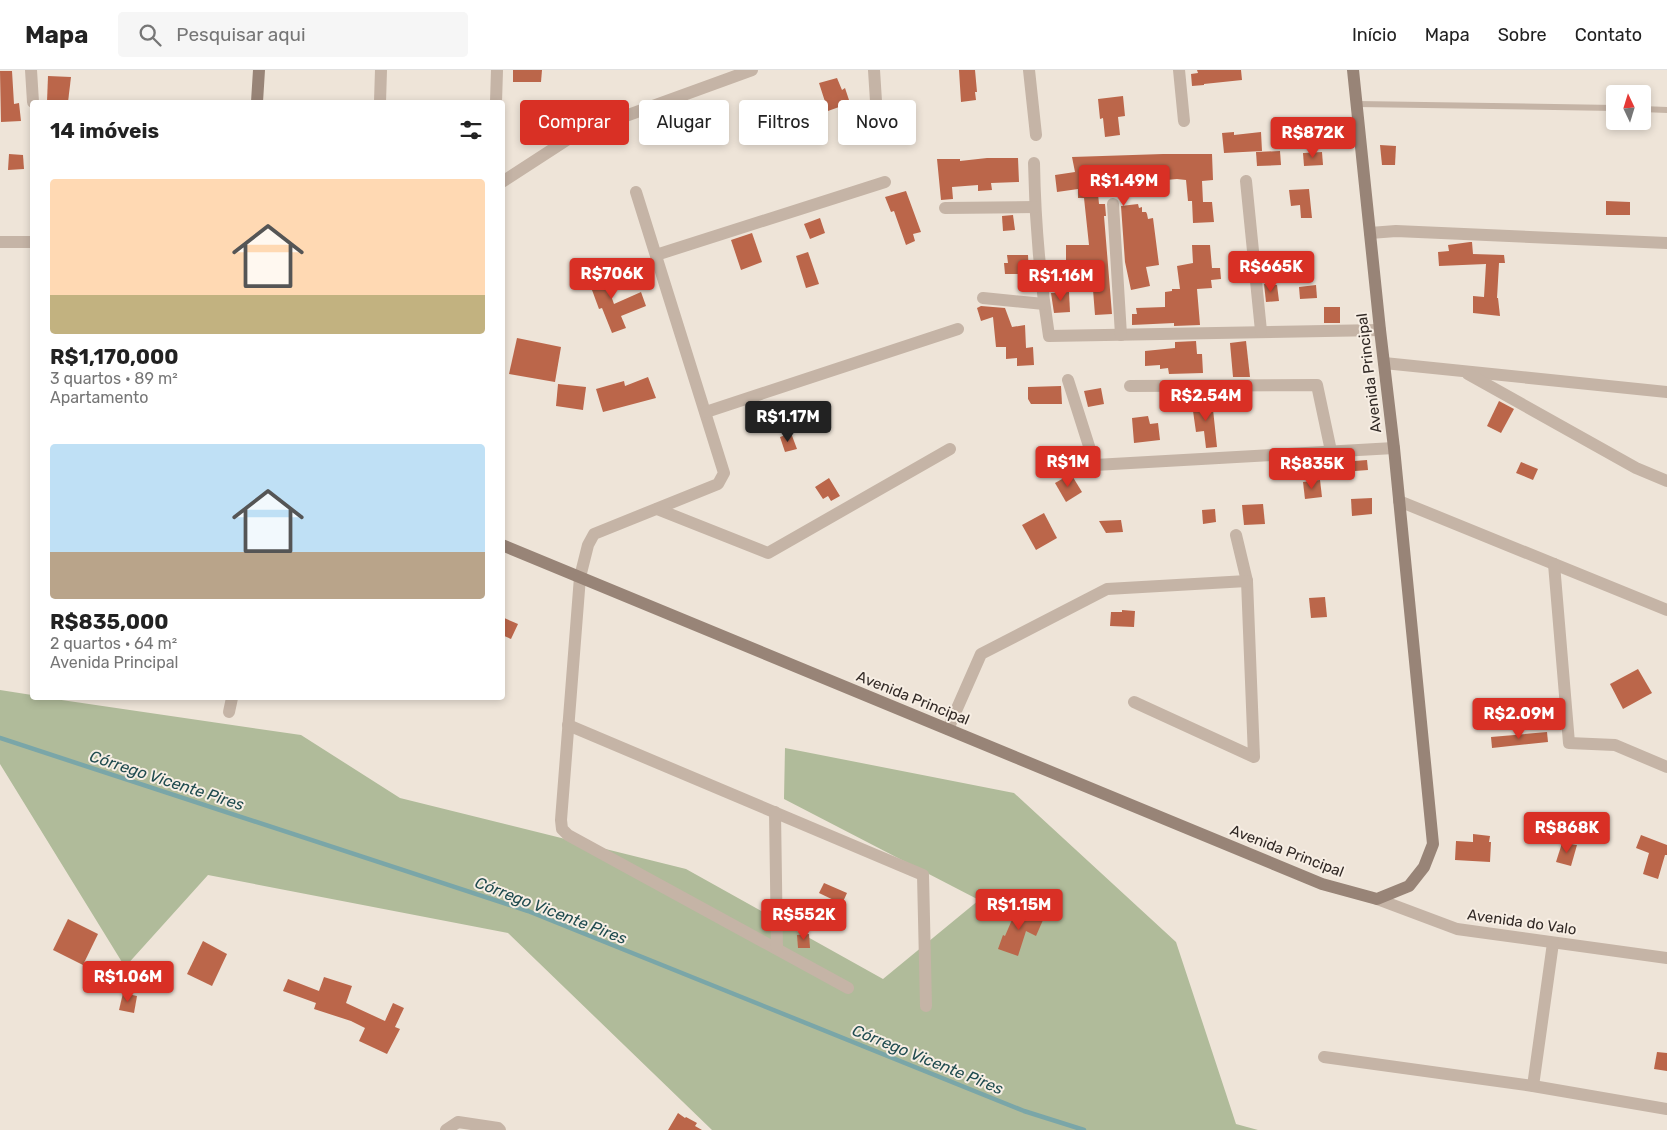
<!DOCTYPE html>
<html lang="pt">
<meta charset="utf-8">
<style>
body{margin:0;font-family:Rubik,sans-serif;background:#f6f6f6;color:#222;height:100vh;display:flex;flex-direction:column;font-size:19px;white-space:nowrap}
*{box-sizing:border-box;margin:0}
p{font-size:16px;color:#767676}
.icon{flex:none;width:28px;height:28px;fill:none;stroke:currentColor;stroke-width:2;stroke-linecap:round;stroke-linejoin:round}
.map{position:relative;flex:1;overflow:hidden}
.side{position:absolute;left:30px;top:30px;width:475px;height:600px;display:flex;flex-direction:column;background:#fff;border-radius:5px;box-shadow:0 2px 8px #0003}
.side>*{flex:none}
.top-card{position:absolute;left:520px;top:30px;width:475px;height:45px;display:flex;gap:10px}
.needle{width:32px;rotate:356deg}
.buttons{position:absolute;left:1606px;top:15px;display:grid;gap:10px}
.buttons a{display:grid;place-items:center;width:45px;height:45px;border-radius:5px;background:#fff;box-shadow:0 2px 8px #0003;font-size:25px}
.price{position:absolute;translate:-50% -42px;padding:0 11px;border-radius:5px;background:#d93025;color:#fff;font-size:16px;line-height:32px;filter:drop-shadow(0 1px 2px #0008)}
.price::after{content:'';position:absolute;left:50%;top:30px;width:15px;height:11px;margin-left:-8px;background:inherit;clip-path:polygon(0 0,100% 0,50% 100%)}
.price.active{background:#222;color:#fff}
ul{padding:0;list-style:none}
li{display:grid;align-content:center;gap:10px;height:265px;padding:0 20px}
li span{display:grid;place-items:center;height:155px;border-radius:5px;color:#555}
li>.icon{margin-inline-start:auto}
span .icon{width:90px;height:90px;fill:#fffc;stroke-width:1}
li b{font-size:21px}
h2{display:flex;justify-content:space-between;align-items:center;height:60px;padding:0 20px;font-size:21px}
.tag{padding:0 18px;border-radius:5px;background:#fff;box-shadow:0 2px 8px #0003;font-size:18px;line-height:45px}
.tag.active{background:#d93025;color:#fff}
header{display:flex;align-items:center;gap:30px;box-sizing:border-box;height:70px;padding:0 25px;background:#fff;border-bottom:1px solid #e0e0e0}
header strong{font-size:24px}
nav{display:flex;gap:28px;margin-inline-start:auto;font-size:18px}
.search{width:350px;height:45px;background:#f6f6f6;display:flex;align-items:center;gap:12px;box-sizing:border-box;padding:0 18px;border-radius:5px;color:#767676;font-size:19px}
.map>svg:first-child{display:block}
</style>
<header>
<strong>Mapa</strong>
<div class="search"><svg class="icon" aria-label="search" viewBox="0 0 24 24"><circle cx="10" cy="10" r="6"/><path d="M15 15l6 6"/></svg>Pesquisar aqui</div>
<nav><a>Início</a><a>Mapa</a><a>Sobre</a><a>Contato</a></nav>
</header>
<div class="map">
<svg width="1667" height="1060" viewBox="0 0 1667 1060">
<rect width="100%" height="100%" fill="#eee4d8"/>
<path fill="#b0bb9a" d="M0 620 32 625V628H48L301 665 400 728 686 799 883 909 979 830 784 729 785 678 1014 723 1176 872 1236 1054 1258 1060H712L508 863 208 805 125 897 0 694Z"/>
<g fill="none" stroke-linecap="round" stroke-linejoin="round">
<path stroke="#7aa6a8" stroke-width="4.5" d="M0 668 528 841 1024 1041 1084 1060"/>
</g>
<g fill="#bb664a">
<path d="M513 0H542L541 12H513Z"/>
<path d="M959 0H975L977 22H975L976 30 961 32Z"/>
<path d="M1197 0H1241L1242 10 1204 14V15L1192 16 1191 4 1198 3Z"/>
<path d="M0 1H12L14 34 19 33 21 51 1 52Z"/>
<path d="M48 6 71 7 68 32H47Z"/>
<path d="M837 8 842 20 845 18 850 33 828 41 819 13Z"/>
<path d="M1123 26 1125 46 1118 47 1120 65 1105 67 1103 48 1100 49 1098 29Z"/>
<path d="M1234 62V65L1261 62 1262 81 1224 83 1222 63Z"/>
<path d="M1380 75 1396 76 1395 95H1382Z"/>
<path d="M1280 81 1281 95 1257 96 1256 82Z"/>
<path d="M1322 82 1323 95 1304 96 1303 83Z"/>
<path d="M9 84 23 85 24 99 8 100Z"/>
<path d="M1163 84H1212L1213 110 1202 111 1203 132H1212L1214 152 1193 153 1192 131H1188L1186 110 1177 109 1144 112V116L1132 117 1131 112 1097 114 1099 134H1105L1106 146H1104L1112 244 1095 245 1093 220 1071 221 1069 190H1066V175H1089L1084 128H1078V119L1057 122 1055 105 1075 102 1072 87Z"/>
<path d="M987 88H1018L1019 112 991 113 992 120 978 121V115L952 117 953 129 941 130 937 89H960V91Z"/>
<path d="M1309 119 1312 148H1301L1300 135 1291 136 1289 120Z"/>
<path d="M906 121 921 162 913 164 915 171 906 175 894 141 891 142 885 127Z"/>
<path d="M1606 131 1630 132V145H1606Z"/>
<path d="M1138 134 1139 138 1142 137V142H1146L1147 144 1148 149 1153 148 1159 195 1146 197 1150 216 1131 220 1125 192 1121 136Z"/>
<path d="M1013 145 1015 160 1003 161 1002 146Z"/>
<path d="M820 148 825 163 810 169 804 154Z"/>
<path d="M752 163 762 192 741 200 731 170Z"/>
<path d="M1470 172H1472L1473 184 1504 185 1505 193H1499L1497 228H1498L1500 246 1473 243V226L1484 227 1486 194 1439 196 1438 182 1449 181 1448 175Z"/>
<path d="M1192 175H1210L1212 198H1220L1221 209 1211 210 1212 218 1197 219 1200 255 1174 256V253L1132 255V244H1137L1136 238 1165 237V222L1172 221V219H1180L1177 196 1193 193Z"/>
<path d="M808 182 819 214 806 218 796 186Z"/>
<path d="M1007 185H1028L1029 204H1005L1004 193H1008Z"/>
<path d="M600 195 614 234 641 222 646 236 621 246 626 258 612 263 602 238 599 239 585 201Z"/>
<path d="M1264 214 1277 215 1279 231 1266 232Z"/>
<path d="M1316 215 1317 228 1300 229 1299 217Z"/>
<path d="M1069 222 1070 242 1054 243 1051 223Z"/>
<path d="M981 236 1005 238 1012 257 1025 255 1026 278 1033 277 1034 295 1017 296V288L1006 289V277H996L993 247 981 251 977 238Z"/>
<rect x="1324" y="237" width="16" height="16"/>
<path d="M517 268 561 277 555 312 509 304Z"/>
<path d="M1196 271 1197 284H1202L1203 303 1169 304 1168 298 1160 299V295L1145 296V281L1175 278V272Z"/>
<path d="M1246 271 1250 307H1233L1230 273Z"/>
<path d="M648 307 656 328 603 342 596 319 624 311 625 316Z"/>
<path d="M558 314 586 317 583 340 556 336Z"/>
<path d="M1061 316 1062 334H1031L1028 329V317Z"/>
<path d="M1101 318 1104 334 1088 337 1084 321Z"/>
<path d="M1212 330 1217 377 1206 378 1204 361 1196 362 1192 334Z"/>
<path d="M1499 331 1514 339 1501 363 1487 356Z"/>
<path d="M1148 346 1150 354 1158 353 1160 370 1134 373 1132 348Z"/>
<path d="M791 363 797 379 785 382 780 367Z"/>
<path d="M1367 390 1368 400 1355 401 1354 391Z"/>
<path d="M1521 392 1538 399 1533 410 1516 403Z"/>
<path d="M1071 404 1082 422 1066 432 1055 413Z"/>
<path d="M829 408 840 426 831 431 828 426 823 429 815 417Z"/>
<path d="M1320 410 1322 427 1305 429 1303 412Z"/>
<path d="M1372 428V444L1352 446 1351 429Z"/>
<path d="M1263 434 1265 454 1244 455 1242 435Z"/>
<path d="M1215 439 1216 452 1203 454 1202 440Z"/>
<path d="M1044 443 1057 468 1036 480 1022 455Z"/>
<path d="M1121 450 1123 462 1106 463 1099 451Z"/>
<path d="M1325 527 1327 547 1311 548 1309 528Z"/>
<path d="M1122 540 1135 541 1134 557 1110 556 1111 542H1122Z"/>
<path d="M502 547 518 554 511 569 502 565Z"/>
<path d="M1638 599 1652 623 1623 639 1610 614Z"/>
<path d="M1547 662 1548 672 1492 678 1491 667Z"/>
<path d="M1473 764 1490 766 1489 772H1491L1490 792 1455 790 1456 771 1473 772Z"/>
<path d="M1641 765 1667 775V785H1665L1658 809 1643 804 1649 783 1636 778Z"/>
<path d="M1562 773 1577 775 1571 796 1556 792Z"/>
<path d="M824 813 847 823 842 834 819 823Z"/>
<path d="M1017 838 1043 850 1036 866 1026 861 1018 886 998 879 1003 865 1005 866Z"/>
<path d="M68 849 98 864 83 895 53 880Z"/>
<path d="M809 864 810 878H798L797 865Z"/>
<path d="M203 871 227 884 212 916 187 904Z"/>
<path d="M324 907 352 916 346 933 385 951 393 933 404 938 395 957 400 959 387 984 359 971 365 958 351 951 314 939 316 933 283 921 288 909 319 921Z"/>
<path d="M123 923 137 926 134 943 119 940Z"/>
<path d="M1657 982 1667 983V1001L1654 999Z"/>
<path d="M678 1043 685 1048 686 1047 697 1053 695 1056 702 1060H668Z"/>
</g>
<g fill="none" stroke-linecap="round" stroke-linejoin="round">
<g stroke="#c5b4a6" stroke-width="6">
<path d="M1357 34 1615 38"/>
<path d="M1642 39 1667 40"/>
</g>
<g stroke="#c5b4a6" stroke-width="12">
<path d="M31 0 33 32"/>
<path d="M874 0 877 47"/>
<path d="M1029 0 1036 65"/>
<path d="M1179 0 1184 51"/>
<path d="M380 32 381 0"/>
<path d="M496 32 497 0"/>
<path d="M1034 93C1035 151 1040 209 1049 266L1380 260"/>
<path d="M1246 111 1261 261"/>
<path d="M502 112 576 64 752 0"/>
<path d="M636 122 724 403 718 414 594 464 588 475 580 507 561 750 562 759 568 765 848 918"/>
<path d="M1113 134 1121 265"/>
<path d="M945 138 1035 137"/>
<path d="M1370 163 1396 161 1667 173"/>
<path d="M0 172H32"/>
<path d="M656 185 885 112"/>
<path d="M983 228 1044 234"/>
<path d="M1384 293 1667 322"/>
<path d="M1468 304 1636 398 1667 411"/>
<path d="M1068 310 1095 395 1394 378"/>
<path d="M1130 316 1317 315 1331 381"/>
<path d="M706 342 958 259"/>
<path d="M1399 431 1667 540"/>
<path d="M657 439 768 483 950 379"/>
<path d="M1554 494 1569 673 1615 675 1667 697"/>
<path d="M1134 632 1254 687 1247 511 1236 465"/>
<path d="M229 642 232 628"/>
<path d="M568 655 923 805 926 936"/>
<path d="M948 659 981 584 1107 519 1247 511"/>
<path d="M775 742 777 879"/>
<path d="M1377 829 1457 859 1667 888"/>
<path d="M1324 987 1533 1016 1667 1039"/>
<path d="M1533 1016 1553 873"/>
<path d="M446 1060 458 1052 498 1058 500 1060"/>
</g>
<g stroke="#988477" stroke-width="12">
<path d="M257 32 259 0"/>
<path d="M502 475 1322 814 1377 829 1409 816 1424 797 1433 774 1394 378 1380 260 1353 0"/>
</g>
</g>
<g text-anchor="middle" stroke-width="4" stroke-linejoin="round" paint-order="stroke">
<g font-size="15" fill="#322a26" stroke="#f7eee4">
<text transform="translate(1369 303) rotate(-97)" y="5">Avenida Principal</text>
<text transform="translate(913 628) rotate(22)" y="5">Avenida Principal</text>
<text transform="translate(1287 781) rotate(21)" y="5">Avenida Principal</text>
<text transform="translate(1522 852) rotate(8)" y="5">Avenida do Valo</text>
</g>
<g font-size="16" font-style="italic" fill="#1f4b4f" stroke="#f7eee4">
<text transform="translate(167 710) rotate(18)" y="6">Córrego Vicente Pires</text>
<text transform="translate(551 840) rotate(21)" y="6">Córrego Vicente Pires</text>
<text transform="translate(928 989) rotate(22)" y="6">Córrego Vicente Pires</text>
</g>
</g>
</svg>
<div class="buttons">
<a><svg class="needle" viewBox="-14 -14 28 28"><path d="M0-13l5 13h-10z" fill="#e53935"/><path d="M0 13l5-13h-10z" fill="#767676"/></svg></a>
</div>
<b class="price" style="left:1313px;top:89px">R$872K</b>
<b class="price" style="left:1124px;top:137px">R$1.49M</b>
<b class="price" style="left:1271px;top:223px">R$665K</b>
<b class="price" style="left:612px;top:230px">R$706K</b>
<b class="price" style="left:1061px;top:232px">R$1.16M</b>
<b class="price" style="left:1206px;top:352px">R$2.54M</b>
<b class="price active" style="left:788px;top:373px">R$1.17M</b>
<b class="price" style="left:1068px;top:418px">R$1M</b>
<b class="price" style="left:1312px;top:420px">R$835K</b>
<b class="price" style="left:1519px;top:670px">R$2.09M</b>
<b class="price" style="left:1567px;top:784px">R$868K</b>
<b class="price" style="left:1019px;top:861px">R$1.15M</b>
<b class="price" style="left:804px;top:871px">R$552K</b>
<b class="price" style="left:128px;top:933px">R$1.06M</b>
<div class="top-card">
<a class="tag active">Comprar</a>
<a class="tag">Alugar</a>
<a class="tag">Filtros</a>
<a class="tag">Novo</a>
</div>
<section class="side">
<h2>14 imóveis<svg class="icon" aria-label="filters" viewBox="0 0 24 24"><path d="M4 7h16M4 17h16"/><circle cx="9" cy="7" r="2"/><circle cx="15" cy="17" r="2"/></svg></h2>
<ul>
<li><span style="background:linear-gradient(#ffd9b3 75%,#c2b280 0)"><svg class="icon" aria-label="home" viewBox="0 0 24 24"><path d="M3 11l9-7 9 7M6 9v11h12V9"/></svg></span><div><b>R$1,170,000</b><p>3 quartos · 89 m²</p><p>Apartamento</p></div></li>
<li><span style="background:linear-gradient(#bfe0f5 70%,#b9a48a 0)"><svg class="icon" aria-label="home" viewBox="0 0 24 24"><path d="M3 11l9-7 9 7M6 9v11h12V9"/></svg></span><div><b>R$835,000</b><p>2 quartos · 64 m²</p><p>Avenida Principal</p></div></li>
</ul>
</section>
</div>
